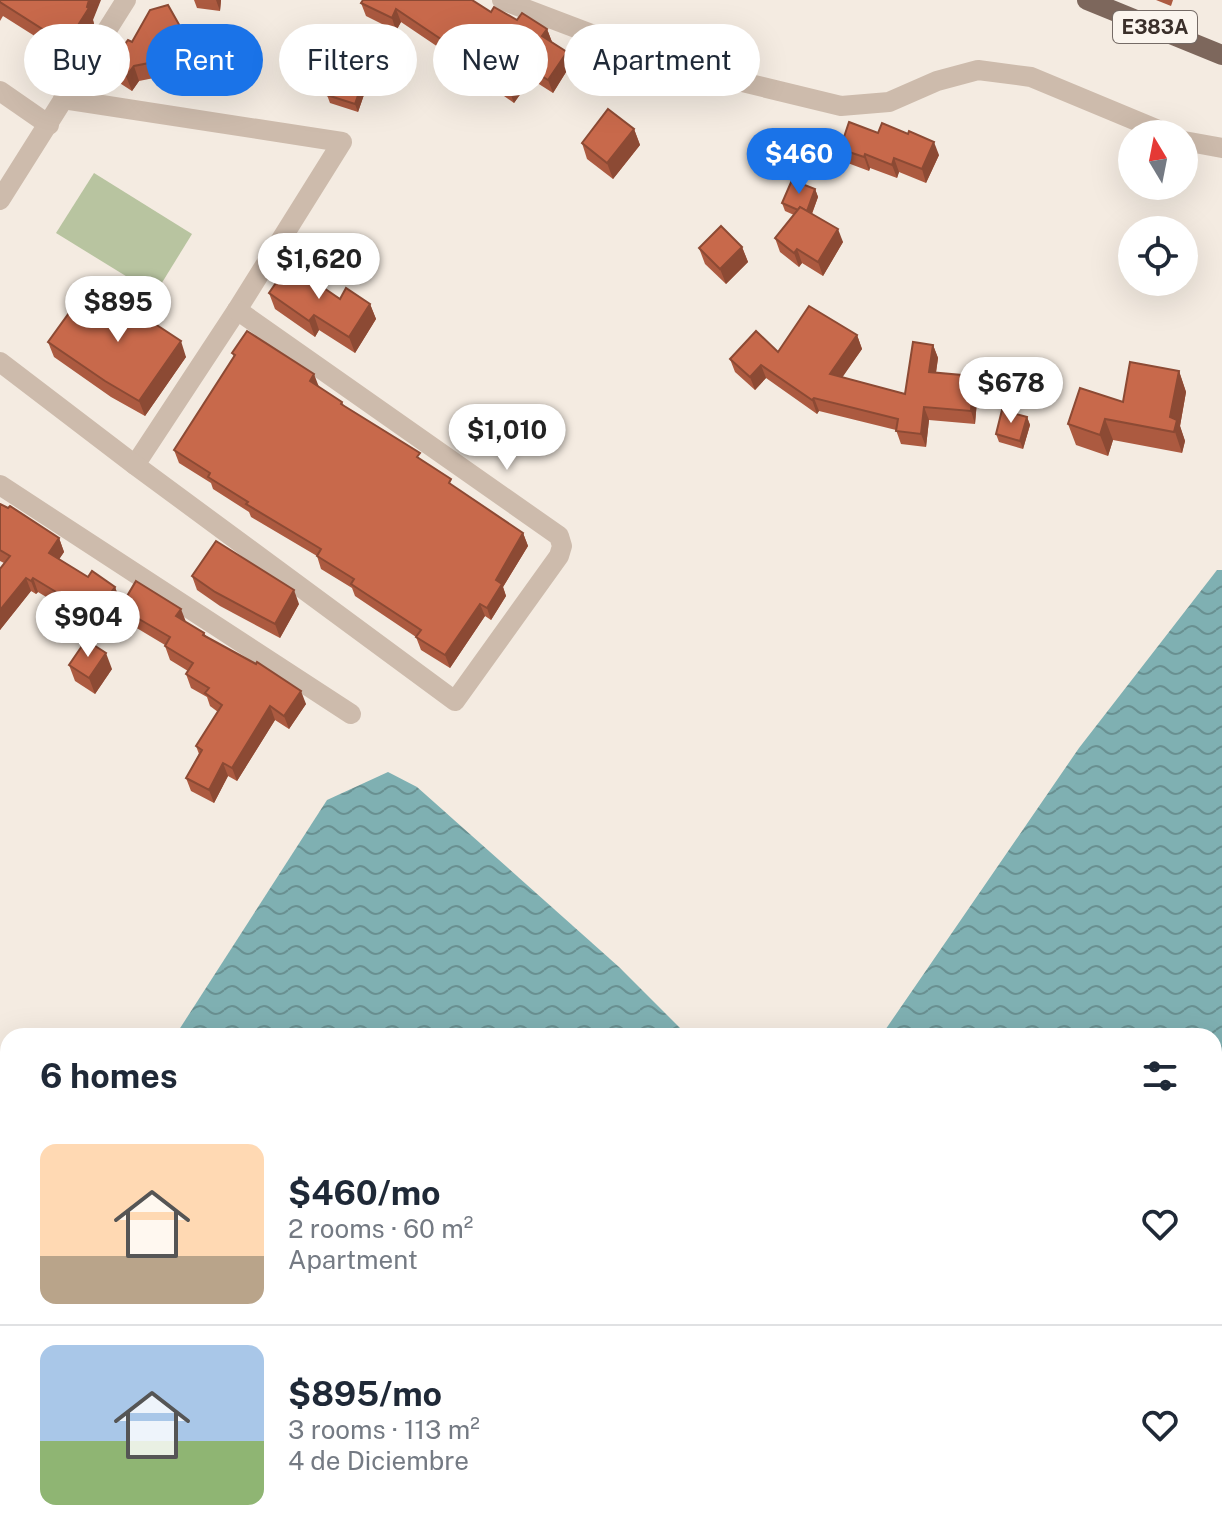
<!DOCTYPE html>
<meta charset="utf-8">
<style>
body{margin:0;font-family:"Public Sans",sans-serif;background:#f2f2f3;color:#1f2937;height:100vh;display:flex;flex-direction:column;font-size:30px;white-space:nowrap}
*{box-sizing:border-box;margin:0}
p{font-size:26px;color:#747a83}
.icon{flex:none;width:44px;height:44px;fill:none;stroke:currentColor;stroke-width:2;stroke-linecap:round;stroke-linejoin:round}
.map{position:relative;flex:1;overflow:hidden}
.panel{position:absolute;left:0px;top:1028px;width:1222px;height:512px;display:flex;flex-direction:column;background:#fff;border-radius:24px 24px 0 0;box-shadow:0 8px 32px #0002}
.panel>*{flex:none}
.top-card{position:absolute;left:24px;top:24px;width:800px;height:72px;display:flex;gap:16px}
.needle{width:52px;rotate:350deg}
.fabs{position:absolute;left:1118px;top:120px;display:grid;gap:16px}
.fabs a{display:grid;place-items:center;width:80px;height:80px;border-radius:50%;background:#fff;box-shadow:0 8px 32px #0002;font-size:40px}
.price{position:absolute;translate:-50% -68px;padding:0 18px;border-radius:28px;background:#fff;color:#222;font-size:26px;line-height:52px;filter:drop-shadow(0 2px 4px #0008)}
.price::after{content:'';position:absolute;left:50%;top:48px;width:24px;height:18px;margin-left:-12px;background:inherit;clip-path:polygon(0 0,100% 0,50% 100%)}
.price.selected{background:#1a73e8;color:#fff}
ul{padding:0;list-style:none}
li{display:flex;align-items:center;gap:24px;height:200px;padding:0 40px}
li+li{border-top:2px solid #e0e1e3}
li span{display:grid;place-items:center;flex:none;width:224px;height:160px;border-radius:16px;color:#555}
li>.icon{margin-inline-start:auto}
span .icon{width:96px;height:96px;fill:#fffc;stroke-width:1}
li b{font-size:34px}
h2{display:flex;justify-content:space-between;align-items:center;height:96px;padding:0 40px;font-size:34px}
.pill{padding:0 28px;border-radius:36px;background:#fff;box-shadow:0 8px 32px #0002;font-size:28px;line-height:72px}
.pill.selected{background:#1a73e8;color:#fff}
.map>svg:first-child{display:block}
</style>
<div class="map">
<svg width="1222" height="1540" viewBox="0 0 1222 1540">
<defs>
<pattern id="water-waves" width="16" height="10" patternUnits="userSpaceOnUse" patternTransform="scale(2)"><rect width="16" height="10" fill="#7fb0b2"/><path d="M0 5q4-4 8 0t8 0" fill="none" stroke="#699091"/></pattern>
</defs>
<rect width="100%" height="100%" fill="#f4ebe1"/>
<path fill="#b8c4a0" d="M94 173 192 234 155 294 56 233Z"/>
<g fill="url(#water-waves)">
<path d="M1217 570H1222V1540H1124L1120 1532H1214V1036H881L1079 748Z"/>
<path d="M388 772 417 787 619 967 688 1036H175L327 800Z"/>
<path d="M426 1532H681L686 1540H431Z"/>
<path d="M728 1532H1059L1055 1540H733Z"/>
</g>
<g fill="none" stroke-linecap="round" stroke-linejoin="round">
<g stroke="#cdbbac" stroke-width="20">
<path d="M502 0 676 66 841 106 889 102 937 81 978 70 1031 77 1168 134"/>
<path d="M0 91 49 125"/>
<path d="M63 99 342 142 237 310 135 465"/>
<path d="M1184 141 1222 148"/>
<path d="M0 200 126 0"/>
<path d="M0 362 135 465 455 701 559 556 562 546 559 536 237 310"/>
<path d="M0 485 351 714"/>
</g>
<path stroke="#7d675c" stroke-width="20" d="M1087 0 1222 55"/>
</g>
<g fill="#ac5a40">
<path d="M0 0 93 20 94 24 71 59 3 16 0 21Z"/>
<path d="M194 0H221L220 11 197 8Z"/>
<path d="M1156 0H1173L1171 6Z"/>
<path d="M361 3 491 12 547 29 552 42 567 52 571 64 553 93 531 79 514 103 487 84 484 78 401 22 396 31 366 16Z"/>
<path d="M181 28 187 43 169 75 139 81 132 91 115 80 109 65 132 42Z"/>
<path d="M375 61 378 69 369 90 366 89 358 112 330 103 327 95 340 75Z"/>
<path d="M634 129 640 145 613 179 587 159 582 143Z"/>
<path d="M840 149 939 155 926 183 899 172 897 178 870 168 869 171 845 162Z"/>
<path d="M815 189 818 197 812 214 843 242 823 276 802 263 799 267 780 252 775 238 794 215 785 211 782 203Z"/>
<path d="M742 247 748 262 726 284 705 264 699 248Z"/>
<path d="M269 293 340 299 370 304 376 319 355 353 319 330 315 337 275 309Z"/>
<path d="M144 302 150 318 149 320 186 357 145 416 111 397 54 357 48 342Z"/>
<path d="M857 335 862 349 842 377 905 394 933 345 938 358 936 373 973 376 978 389 975 424 929 420 926 447 901 444 896 430 819 411 817 414 766 378 755 390 735 372 730 359 778 352Z"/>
<path d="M232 353 319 387 342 402 344 406 423 461 454 487 523 533 528 546 503 587 506 596 491 620 485 616 450 668 421 650 416 637 355 596 352 588 321 569 317 556 251 517 249 512 213 489 211 483 179 463 174 450 234 357Z"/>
<path d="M1179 371 1186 392 1180 426 1185 441 1182 453 1113 440 1108 456 1076 445 1068 424 1123 402Z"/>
<path d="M1027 417 1030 425 1023 449 999 442 996 434Z"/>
<path d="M0 504 59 538 64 552 59 559 88 577 115 587 120 601 91 641 69 625 64 611 66 609 38 592 36 594 31 591 0 630V569L4 563 0 561Z"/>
<path d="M192 576 299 604 280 638 220 606 197 590Z"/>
<path d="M120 608 186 622 204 633 206 636 306 704 289 729 275 720 237 781 228 776 214 803 191 791 186 778 199 754 196 746 218 712 210 706 207 697 191 688 186 674 188 671 170 660 165 646V645L125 621Z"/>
<path d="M69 665 112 669 95 694 75 681Z"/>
</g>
<g fill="#8c4a34">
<path d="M89 0H101L93 20 94 24 71 59 66 44 87 7Z"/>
<path d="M216 0H221L220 11Z"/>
<path d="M396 9 401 22 396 31 392 18Z"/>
<path d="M181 28 187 43 169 75 164 60Z"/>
<path d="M547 29 552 42 542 36Z"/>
<path d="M567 52 571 64 553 93 548 80Z"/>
<path d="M375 61 378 69 369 90 366 82Z"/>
<path d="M134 66 139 81 132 91 126 76Z"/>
<path d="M526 66 531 79 514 103 509 90Z"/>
<path d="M363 81 366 89 358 112 355 104Z"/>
<path d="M634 129 640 145 613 179 607 163Z"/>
<path d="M934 142 939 155 926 183 922 169Z"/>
<path d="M865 154 870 168 869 171 864 157Z"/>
<path d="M894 158 899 172 897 178 892 165Z"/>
<path d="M815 189 818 197 809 221 806 213Z"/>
<path d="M838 229 843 242 823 276 818 262Z"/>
<path d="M742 247 748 262 726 284 720 269Z"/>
<path d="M797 249 802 263 799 267 794 253Z"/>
<path d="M144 302 150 318 143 327 137 312Z"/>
<path d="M370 304 376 319 355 353 349 337Z"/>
<path d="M314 315 319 330 315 337 309 321Z"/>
<path d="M857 335 862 349 835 388 830 374Z"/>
<path d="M181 341 186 357 145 416 139 401Z"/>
<path d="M933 345 938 358 934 385 929 372Z"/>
<path d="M761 365 766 378 755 390 750 377Z"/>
<path d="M1179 371 1186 392 1180 426 1185 441 1182 453 1170 417Z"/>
<path d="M314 374 319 387 310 381Z"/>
<path d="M973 376 978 389 975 424 971 411Z"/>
<path d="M814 398 819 411 817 414 812 400Z"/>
<path d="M924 407 929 420 926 447 921 434Z"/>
<path d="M1027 417 1030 425 1023 449 1020 441Z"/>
<path d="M1105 419 1113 440 1108 456 1100 435Z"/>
<path d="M523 533 528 546 503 587 506 596 491 620 487 608 496 580Z"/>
<path d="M59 538 64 552 54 567 49 553Z"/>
<path d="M26 578 31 591 0 630V610Z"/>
<path d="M33 578 38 592 36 594 31 581Z"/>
<path d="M115 587 120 601 91 641 86 627Z"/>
<path d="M294 590 299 604 280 638 275 624Z"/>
<path d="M480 604 485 616 450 668 445 655Z"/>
<path d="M181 609 186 622 176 616Z"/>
<path d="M106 653 112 669 95 694 89 678Z"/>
<path d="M301 691 306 704 289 729 284 716Z"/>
<path d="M270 706 275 720 237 781 232 768Z"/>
<path d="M223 763 228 776 214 803 209 790Z"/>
</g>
<g fill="#c8694b" stroke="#8c4a34" stroke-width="2">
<path d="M0 0H89L87 7 89 8 66 44 0 2Z"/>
<path d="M363 0H472L491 12 494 7 517 20 522 13 547 29 542 36 567 52 548 80 526 66 509 90 482 72 484 68 396 9 392 18 361 3Z"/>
<path d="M168 5 181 28 164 60 134 66 126 76 109 65 128 40 132 42 150 10Z"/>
<path d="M350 51 375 61 366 82 363 81 355 104 327 95 334 73 340 75Z"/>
<path d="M608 109 634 129 607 163 582 143Z"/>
<path d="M849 122 878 133 882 123 908 134 909 131 934 142 922 169 894 158 892 165 865 154 864 157 840 149Z"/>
<path d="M792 180 815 189 807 211 800 207 798 210 782 203Z"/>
<path d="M800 207 838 229 818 262 797 249 794 253 775 238Z"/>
<path d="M721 226 742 247 720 269 699 248Z"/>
<path d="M289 264 340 299 346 288 370 304 349 337 314 315 309 321 269 293Z"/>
<path d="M118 283 144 302 137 312 181 341 139 401 105 381 48 342 69 313 86 325Z"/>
<path d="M809 306 857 335 830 374 905 394 913 342 933 345 929 372 973 376 971 411 924 407 921 434 896 431 898 419 814 398 812 400 761 365 750 377 730 359 756 331 778 352Z"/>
<path d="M247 331 314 374 310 381 342 402 341 404 420 453 417 457 451 479 449 483 523 533 496 580 502 584 487 608 480 604 445 655 416 637 421 630 351 584 354 579 317 556 321 549 246 504 248 502 208 477 210 473 174 450 235 355 232 353Z"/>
<path d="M1130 362 1179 371 1170 417 1177 420 1174 432 1105 419 1100 435 1068 424 1080 388 1123 402Z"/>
<path d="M1002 410 1027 417 1020 441 996 434Z"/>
<path d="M0 504 8 508 10 506 59 538 49 553 88 577 92 571 115 587 86 627 64 611 71 601 33 578 31 581 26 578 0 610V569L10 556 0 550Z"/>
<path d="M216 541 294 590 275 624 215 592 192 576Z"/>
<path d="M136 581 181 609 176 616 204 633 203 635 256 664 257 662 301 691 284 716 270 706 232 768 223 763 209 790 186 778 202 750 196 746 222 705 205 693 209 688 186 674 193 663 165 646 170 637 120 608Z"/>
<path d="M86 640 106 653 89 678 69 665Z"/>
</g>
<g text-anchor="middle" stroke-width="6" stroke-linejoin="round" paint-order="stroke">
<rect fill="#fbf5ee" stroke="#756b66" stroke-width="2" x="1113" y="11" width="84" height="32" rx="6"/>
<g font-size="20" font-weight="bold" fill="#3b302b">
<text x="1155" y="34">E383A</text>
</g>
</g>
</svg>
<div class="fabs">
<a><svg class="needle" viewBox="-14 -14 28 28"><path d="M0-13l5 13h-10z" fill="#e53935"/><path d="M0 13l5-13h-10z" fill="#747a83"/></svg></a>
<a><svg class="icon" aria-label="locate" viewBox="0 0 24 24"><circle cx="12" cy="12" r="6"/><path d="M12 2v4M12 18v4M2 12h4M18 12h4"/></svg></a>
</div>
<b class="price selected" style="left:799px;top:196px">$460</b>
<b class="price" style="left:319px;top:301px">$1,620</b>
<b class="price" style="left:118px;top:344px">$895</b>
<b class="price" style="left:1011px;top:425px">$678</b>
<b class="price" style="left:507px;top:472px">$1,010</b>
<b class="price" style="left:88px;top:659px">$904</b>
<div class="top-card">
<a class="pill">Buy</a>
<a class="pill selected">Rent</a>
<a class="pill">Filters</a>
<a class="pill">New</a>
<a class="pill">Apartment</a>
</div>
<section class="panel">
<h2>6 homes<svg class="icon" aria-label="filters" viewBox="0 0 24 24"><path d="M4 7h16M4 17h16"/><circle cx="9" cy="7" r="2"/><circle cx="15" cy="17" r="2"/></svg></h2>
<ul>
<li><span style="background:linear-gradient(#ffd9b3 70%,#b9a48a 0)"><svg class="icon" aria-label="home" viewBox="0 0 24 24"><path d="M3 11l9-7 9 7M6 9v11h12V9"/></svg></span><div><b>$460/mo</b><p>2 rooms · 60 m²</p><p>Apartment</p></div><svg class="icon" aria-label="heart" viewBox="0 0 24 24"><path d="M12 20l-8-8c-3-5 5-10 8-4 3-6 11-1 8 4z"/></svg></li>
<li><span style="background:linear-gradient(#a9c7e8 60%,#8fb573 0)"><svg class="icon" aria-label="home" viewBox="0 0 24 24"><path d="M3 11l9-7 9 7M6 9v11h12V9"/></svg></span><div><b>$895/mo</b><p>3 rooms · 113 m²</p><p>4 de Diciembre</p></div><svg class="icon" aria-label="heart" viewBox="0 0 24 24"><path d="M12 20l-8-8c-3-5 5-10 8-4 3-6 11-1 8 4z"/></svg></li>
</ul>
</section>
</div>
